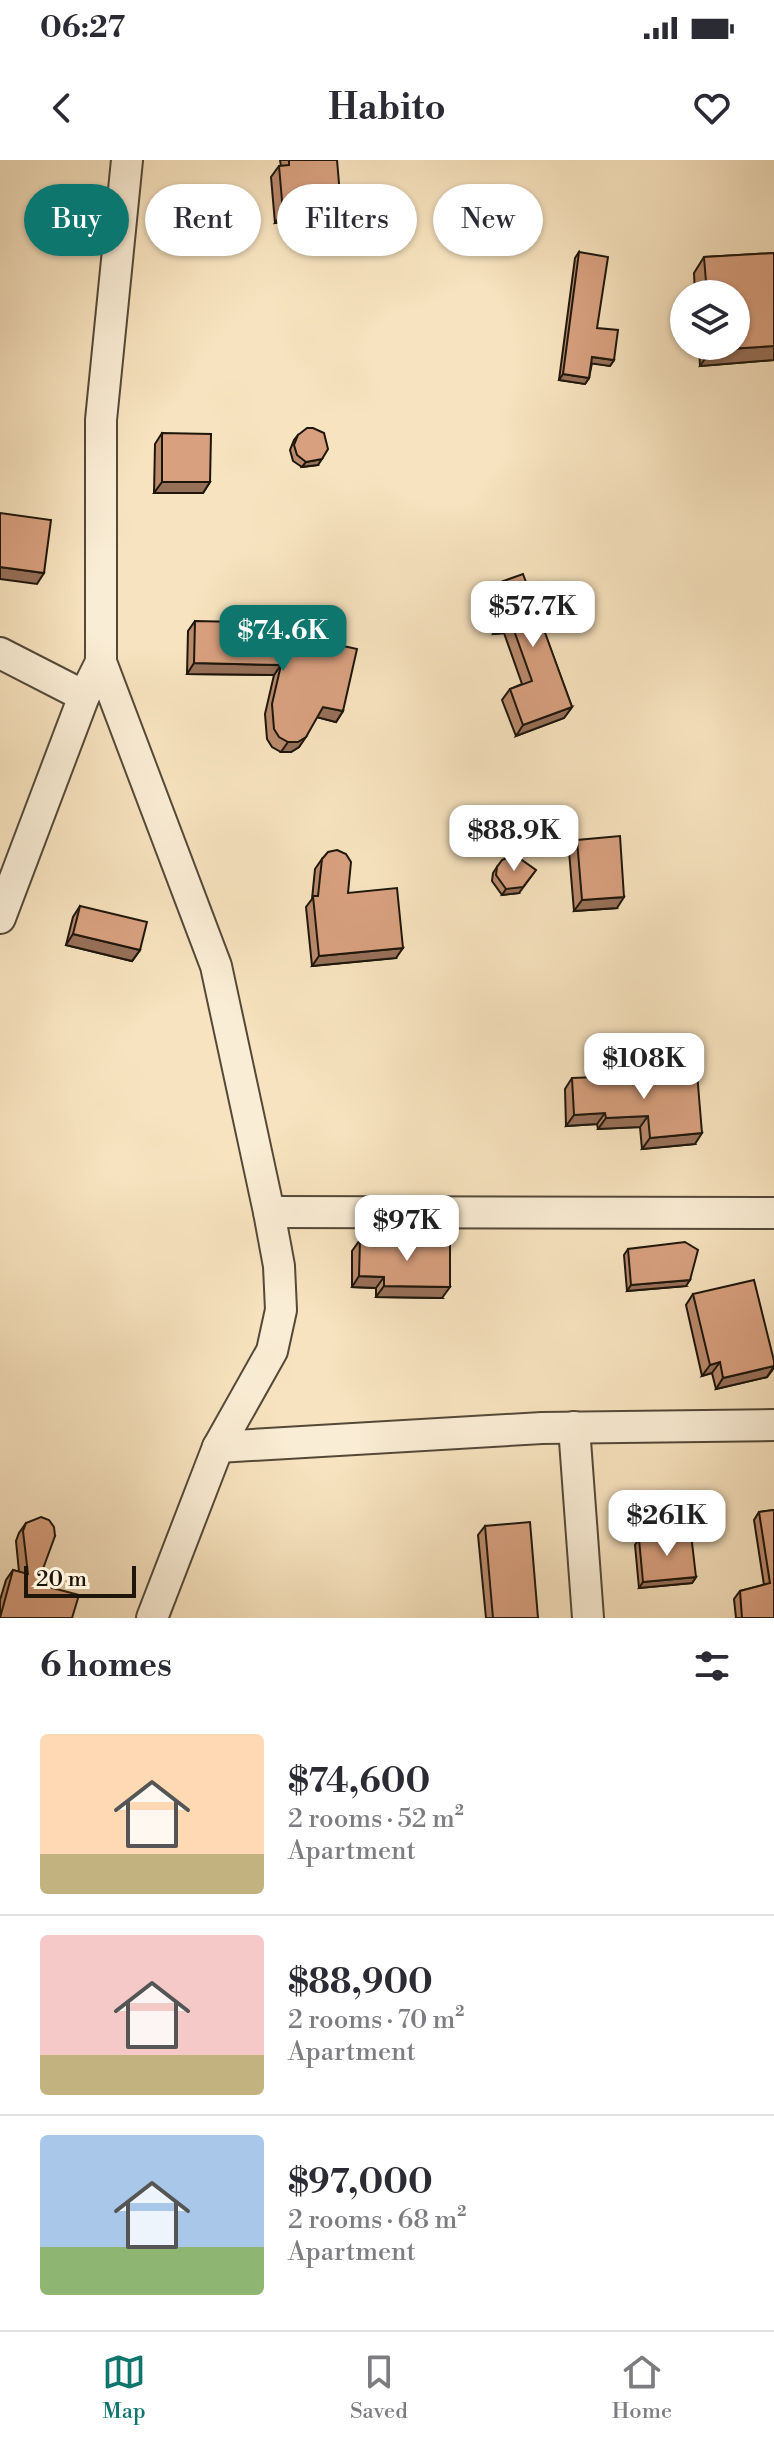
<!DOCTYPE html>
<meta charset="utf-8">
<style>
body{margin:0;font-family:"Libre Bodoni",serif;background:#f2f2f3;color:#2b2b33;height:100vh;display:flex;flex-direction:column;font-size:30px;white-space:nowrap}
*{box-sizing:border-box;margin:0}
p{font-size:26px;color:#7c7c81}
.icon{flex:none;width:44px;height:44px;fill:none;stroke:currentColor;stroke-width:2;stroke-linecap:round;stroke-linejoin:round}
.map{position:relative;height:1458px;overflow:hidden}
.details{display:flex;flex-direction:column;background:#fff;flex:1}
.details>*{flex:none}
.banner{position:absolute;left:24px;top:24px;width:726px;height:72px;display:flex;gap:16px}
.controls{position:absolute;left:670px;top:120px;display:grid;gap:16px}
.controls a{display:grid;place-items:center;width:80px;height:80px;border-radius:50%;background:#fff;box-shadow:0 2px 6px #0004;font-size:40px}
.scale{position:absolute;left:24px;bottom:20px;width:112px;box-sizing:border-box;padding-left:8px;border:4px solid #1e160b;border-top:0;font-size:22px;line-height:28px;white-space:nowrap;color:#1e160b;-webkit-text-stroke:6px #faedd5;paint-order:stroke}
.price{position:absolute;translate:-50% -68px;padding:0 18px;border-radius:16px;background:#fff;color:#222;font-size:26px;line-height:52px;filter:drop-shadow(0 2px 4px #0008)}
.price::after{content:'';position:absolute;left:50%;top:48px;width:24px;height:18px;margin-left:-12px;background:inherit;clip-path:polygon(0 0,100% 0,50% 100%)}
.price.on{background:#0f766e;color:#fff}
ul{padding:0;list-style:none}
li{display:flex;align-items:center;gap:24px;height:200px;padding:0 40px}
li+li{border-top:2px solid #e1e1e2}
li span{display:grid;place-items:center;flex:none;width:224px;height:160px;border-radius:8px;color:#555}
li>.icon{margin-inline-start:auto}
span .icon{width:96px;height:96px;fill:#fffc;stroke-width:1}
li b{font-size:34px}
h2{display:flex;justify-content:space-between;align-items:center;height:96px;padding:0 40px;font-size:34px}
.tag{padding:0 28px;border-radius:36px;background:#fff;box-shadow:0 2px 6px #0004;font-size:28px;line-height:72px}
.tag.on{background:#0f766e;color:#fff}
.status{display:flex;justify-content:space-between;align-items:center;height:56px;padding:0 40px;background:#fff;direction:ltr}
.status svg{height:22px;fill:currentColor}
header{display:flex;justify-content:space-between;align-items:center;height:104px;padding:0 40px;background:#fff;font-size:36px;font-weight:800}
.tabs{display:flex;justify-content:space-around;align-items:center;height:112px;border-top:2px solid #e1e1e2;background:#fff;font-size:22px;color:#7c7c81}
.tabs a{display:grid;justify-items:center;gap:4px}
.tabs .on{color:#0f766e}
.map>svg:first-child{display:block}
</style>
<div class="status"><b>06:27</b><svg viewBox="0 0 49 12"><path d="M0 12V9h3v3zM5 12V6h3v6zM10 12V3h3v9zM15 12V0h3v12zM26 1h20v11H26zM47 4h2v5h-2z"/></svg></div>
<header><svg class="icon" aria-label="back" viewBox="0 0 24 24"><path d="M15 5l-7 7 7 7"/></svg>Habito<svg class="icon" aria-label="heart" viewBox="0 0 24 24"><path d="M12 20l-8-8c-3-5 5-10 8-4 3-6 11-1 8 4z"/></svg></header>
<div class="map">
<svg width="774" height="1458" viewBox="0 0 774 1458">
<rect width="100%" height="100%" fill="#f7e3bf"/>
<filter id="stains"><feTurbulence type="fractalNoise" baseFrequency=".0025" numOctaves="4"/><feColorMatrix values="0 0 0 0 .2 0 0 0 0 .09 0 0 0 0 .02 0 0 0 .5 -.17"/></filter>
<radialGradient id="worn" r=".72"><stop offset=".6" stop-color="#630" stop-opacity="0"/><stop offset="1" stop-color="#630" stop-opacity=".3"/></radialGradient>
<g fill="none" stroke-linecap="round" stroke-linejoin="round">
<g stroke="#544938" stroke-width="34">
<g id="street">
<path d="M127 0 101 260V502L216 806 269 1052 279 1106 281 1150 272 1191 218 1287 152 1458"/>
<path d="M0 493 84 536"/>
<path d="M0 758 84 536 101 502"/>
<path d="M269 1052 774 1053"/>
<path d="M574 1267 588 1458"/>
<path d="M218 1287 542 1268 774 1265"/>
</g>
</g>
<use href="#street" stroke="#faedd5" stroke-width="30"/>
</g>
<g fill="#ba8a6d" stroke="#1e160b" stroke-width="2">
<path d="M280 0H337L334 58 275 63 271 17 279 6H281Z"/>
<path d="M579 92 597 168 614 200 610 206 592 203 589 218 585 224 559 220 575 98Z"/>
<path d="M774 93V200L700 206 699 186H736V134H695L694 113 704 97Z"/>
<path d="M162 273 210 322 203 333H154L155 284Z"/>
<path d="M298 275 318 305 302 307 293 301 290 290 294 280Z"/>
<path d="M498 423 527 425 551 458 543 468 572 547 564 558 516 576 502 540 510 529 522 524 504 473 493 474 489 439 491 437 490 434Z"/>
<path d="M195 461 239 475 318 493 325 482 343 551 336 562 317 557 299 587 291 592H281L272 587 267 579 265 554 274 515 187 514 188 471Z"/>
<path d="M577 680 617 748 574 751 569 691Z"/>
<path d="M322 699 348 733 396 798 312 806 306 747 312 739 315 709Z"/>
<path d="M497 707 519 733 502 735 492 721 493 713Z"/>
<path d="M80 746 140 790 132 801 66 785 73 757Z"/>
<path d="M572 918H625L695 984 642 989 640 967 598 969 597 964 566 966 565 929Z"/>
<path d="M360 1080 442 1138 376 1137V1128L352 1127V1091Z"/>
<path d="M628 1089 686 1126 627 1131 624 1095Z"/>
<path d="M693 1134 774 1201V1208L767 1217 716 1229 712 1213 702 1216 686 1145Z"/>
<path d="M774 1350V1458H736L734 1439 740 1431 764 1425 754 1360 759 1352Z"/>
<path d="M26 1363 55 1376 0 1458V1440L6 1420 13 1410 19 1412 16 1381 19 1373Z"/>
<path d="M485 1366 538 1458H486L478 1375Z"/>
<path d="M639 1379 696 1417 692 1423 639 1428 635 1385Z"/>
</g>
<g fill="#977059" stroke="#1e160b" stroke-width="2">
<path d="M341 47 334 58 275 63 283 52Z"/>
<path d="M774 186V200L700 206 711 190Z"/>
<path d="M592 197 614 200 610 206 588 203Z"/>
<path d="M563 214 589 218 585 224 559 220Z"/>
<path d="M322 299 318 305 302 307 306 302Z"/>
<path d="M162 322H210L203 333H154Z"/>
<path d="M0 407 44 413 37 424 0 419Z"/>
<path d="M551 458 543 469 540 459Z"/>
<path d="M511 462 504 473 493 474 500 463Z"/>
<path d="M194 503 281 505 274 515 187 514Z"/>
<path d="M323 547 343 551 336 562 316 557Z"/>
<path d="M572 547 564 558 516 576 523 565Z"/>
<path d="M306 577 299 587 291 592H281L288 582Z"/>
<path d="M536 710 519 733 502 735 506 729Z"/>
<path d="M624 737 617 748 574 751 582 740Z"/>
<path d="M73 774 140 790 132 801 66 785Z"/>
<path d="M403 788 396 798 312 806 319 796Z"/>
<path d="M605 953 597 964 566 966 574 955Z"/>
<path d="M648 956 640 967 598 969 606 958Z"/>
<path d="M702 973 695 984 642 989 650 978Z"/>
<path d="M359 1116 384 1117 376 1128 352 1127Z"/>
<path d="M690 1120 686 1126 627 1131 631 1125Z"/>
<path d="M384 1126 450 1127 442 1138 376 1137Z"/>
<path d="M720 1202 712 1213 702 1216 710 1205Z"/>
<path d="M774 1206 767 1217 716 1229 723 1218Z"/>
<path d="M696 1417 692 1423 639 1428 643 1422Z"/>
</g>
<g fill="#d8a07f" stroke="#1e160b" stroke-width="2">
<path d="M289 0H337L341 47 283 52 279 6 289 5Z"/>
<path d="M579 92 608 97 597 168 618 170 614 200 592 197 589 218 563 214Z"/>
<path d="M774 93V186L711 190V186H736V134H707L704 97Z"/>
<path d="M307 268H313L324 273 328 289 322 299 306 302 297 295 294 285 298 275Z"/>
<path d="M162 273 211 274 210 322H162Z"/>
<path d="M0 353 51 360 44 413 0 407Z"/>
<path d="M523 414 527 425 546 423 551 458 540 459 572 547 523 565 510 529 532 521 511 462 500 463 497 428H500L498 423Z"/>
<path d="M195 461 239 462V475L323 494 325 482 357 489 343 551 323 547 306 577 298 582H288L279 577 274 569 272 544 281 505 194 503Z"/>
<path d="M620 676 624 737 582 740 577 680Z"/>
<path d="M337 690 346 694 351 702 348 733 397 728 403 788 319 796 313 736H318L322 699 328 692Z"/>
<path d="M511 696 519 698 536 710 523 727 506 729 496 715 497 707 502 700Z"/>
<path d="M80 746 147 762 140 790 73 774Z"/>
<path d="M697 913 702 973 650 978 648 956 606 958 605 953 574 955 572 918 625 916V918Z"/>
<path d="M360 1080 450 1082V1127L384 1126V1117L359 1116Z"/>
<path d="M685 1082 698 1090 690 1120 631 1125 628 1089Z"/>
<path d="M754 1120 774 1201V1206L723 1218 720 1202 710 1205 693 1134Z"/>
<path d="M774 1350V1458H742L740 1431 770 1423 759 1352Z"/>
<path d="M41 1357 49 1360 54 1367 55 1376 40 1417 47 1419 45 1426 79 1435 72 1458H0L13 1410 28 1414 23 1371 26 1363Z"/>
<path d="M530 1362 538 1458H493L485 1366Z"/>
<path d="M691 1374 696 1417 643 1422 639 1379Z"/>
</g>
<rect width="100%" height="100%" filter="url(#stains)"/>
<rect width="100%" height="100%" fill="url(#worn)"/>
</svg>
<div class="controls">
<a><svg class="icon" aria-label="layers" viewBox="0 0 24 24"><path d="M12 4l9 5-9 5-9-5zM3 14l9 5 9-5"/></svg></a>
</div>
<div class="scale">20 m</div>
<b class="price" style="left:533px;top:489px">$57.7K</b>
<b class="price on" style="left:283px;top:513px">$74.6K</b>
<b class="price" style="left:514px;top:713px">$88.9K</b>
<b class="price" style="left:644px;top:941px">$108K</b>
<b class="price" style="left:407px;top:1103px">$97K</b>
<b class="price" style="left:667px;top:1398px">$261K</b>
<div class="banner">
<a class="tag on">Buy</a>
<a class="tag">Rent</a>
<a class="tag">Filters</a>
<a class="tag">New</a>
</div>
</div>
<section class="details">
<h2>6 homes<svg class="icon" aria-label="filters" viewBox="0 0 24 24"><path d="M4 7h16M4 17h16"/><circle cx="9" cy="7" r="2"/><circle cx="15" cy="17" r="2"/></svg></h2>
<ul>
<li><span style="background:linear-gradient(#ffd9b3 75%,#c2b280 0)"><svg class="icon" aria-label="home" viewBox="0 0 24 24"><path d="M3 11l9-7 9 7M6 9v11h12V9"/></svg></span><div><b>$74,600</b><p>2 rooms · 52 m²</p><p>Apartment</p></div></li>
<li><span style="background:linear-gradient(#f6c9c9 75%,#c2b280 0)"><svg class="icon" aria-label="home" viewBox="0 0 24 24"><path d="M3 11l9-7 9 7M6 9v11h12V9"/></svg></span><div><b>$88,900</b><p>2 rooms · 70 m²</p><p>Apartment</p></div></li>
<li><span style="background:linear-gradient(#a9c7e8 70%,#8fb573 0)"><svg class="icon" aria-label="home" viewBox="0 0 24 24"><path d="M3 11l9-7 9 7M6 9v11h12V9"/></svg></span><div><b>$97,000</b><p>2 rooms · 68 m²</p><p>Apartment</p></div></li>
</ul>
</section>
<nav class="tabs">
<a class="on"><svg class="icon" aria-label="map" viewBox="0 0 24 24"><path d="M3 6l6-2 6 2 6-2v14l-6 2-6-2-6 2zM9 4v14M15 6v14"/></svg>Map</a>
<a><svg class="icon" aria-label="saved" viewBox="0 0 24 24"><path d="M7 4h10v16l-5-4-5 4z"/></svg>Saved</a>
<a><svg class="icon" aria-label="home" viewBox="0 0 24 24"><path d="M3 11l9-7 9 7M6 9v11h12V9"/></svg>Home</a>
</nav>
